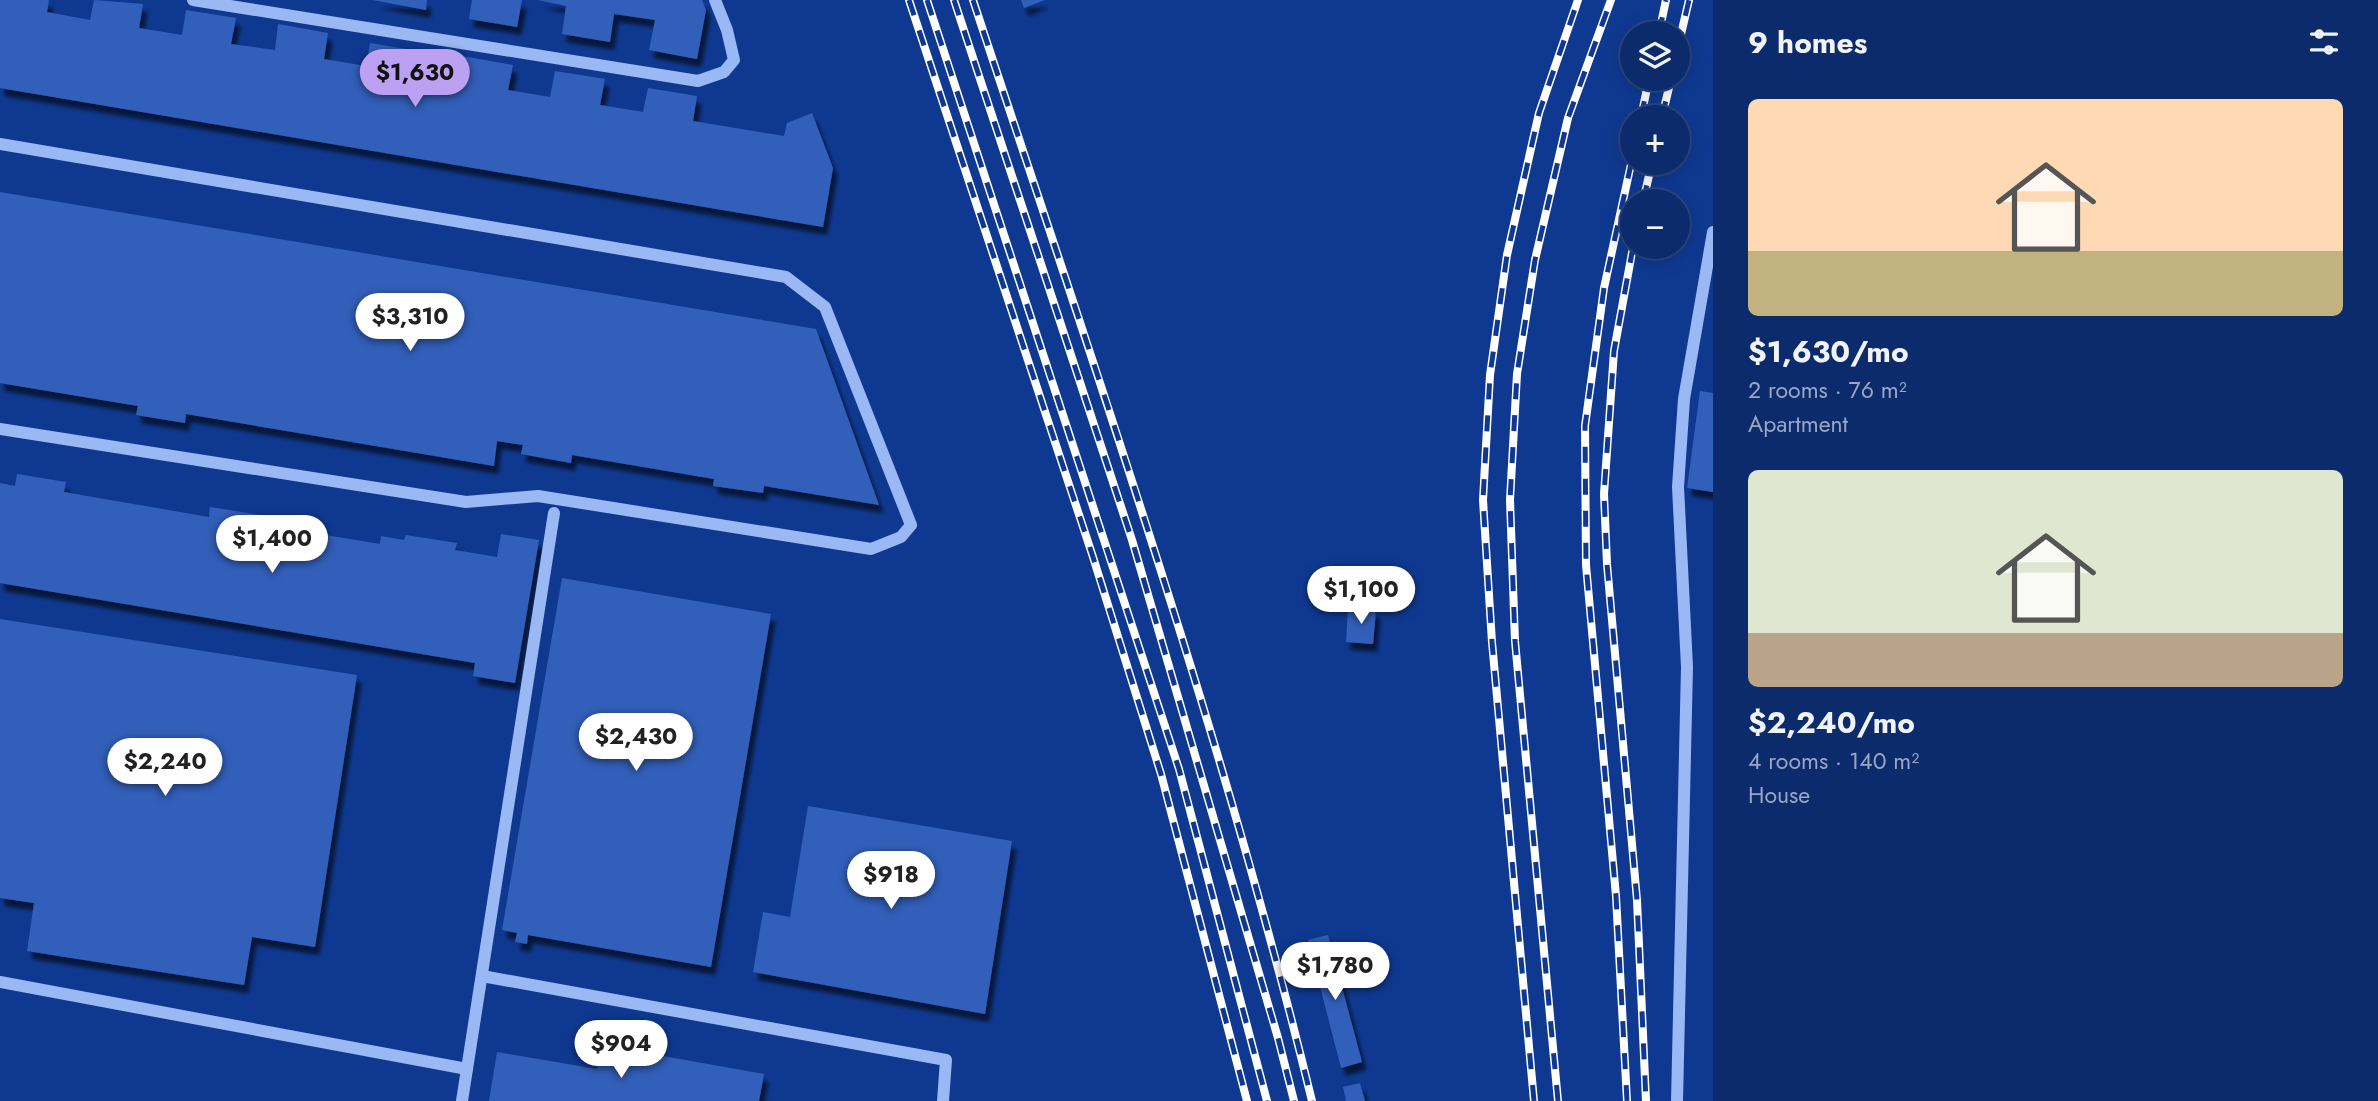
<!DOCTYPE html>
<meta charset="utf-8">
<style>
body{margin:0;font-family:Jost,sans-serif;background:#143372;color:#f1f3f6;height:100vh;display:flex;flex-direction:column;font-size:26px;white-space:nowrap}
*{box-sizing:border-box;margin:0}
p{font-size:23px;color:#9aa7c2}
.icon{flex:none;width:38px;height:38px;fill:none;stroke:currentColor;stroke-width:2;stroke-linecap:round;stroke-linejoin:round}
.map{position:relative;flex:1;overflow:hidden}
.drawer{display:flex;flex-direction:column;background:#0b2b6d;width:665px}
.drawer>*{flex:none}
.controls{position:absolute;left:1620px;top:21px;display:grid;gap:14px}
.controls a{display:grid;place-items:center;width:70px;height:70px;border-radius:50%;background:#0b2b6d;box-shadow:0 4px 18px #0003,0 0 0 2px #2b4780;font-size:35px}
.price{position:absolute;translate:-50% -60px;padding:0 16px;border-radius:24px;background:#fff;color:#222;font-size:23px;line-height:46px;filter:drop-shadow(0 2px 4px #0008)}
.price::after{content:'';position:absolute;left:50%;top:42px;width:21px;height:16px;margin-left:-10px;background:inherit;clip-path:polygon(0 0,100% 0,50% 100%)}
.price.selected{background:#bca0f2;color:#111}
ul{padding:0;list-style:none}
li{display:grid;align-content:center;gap:14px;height:371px;padding:0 35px}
li span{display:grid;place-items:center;height:217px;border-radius:10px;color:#555}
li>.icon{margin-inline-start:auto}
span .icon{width:126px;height:126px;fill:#fffc;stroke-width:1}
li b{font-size:30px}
h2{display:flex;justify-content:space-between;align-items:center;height:84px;padding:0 35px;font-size:30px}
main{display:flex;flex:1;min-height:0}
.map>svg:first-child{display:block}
</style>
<main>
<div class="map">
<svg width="1713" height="1101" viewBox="0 0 1713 1101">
<defs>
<filter id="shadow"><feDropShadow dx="4.5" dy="8" stdDeviation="2" flood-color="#0009"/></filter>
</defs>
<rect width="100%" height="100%" fill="#0f3991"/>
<g fill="#335fb9" filter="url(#shadow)">
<path d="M0 0H49L47 12 90 20 94 0 143 4 139 28 182 35 186 10 236 18 231 44 275 50 278 24 328 33 324 59 366 66 370 43 418 51 414 74 458 81 462 56 513 65 508 90 550 97 555 71 605 79 600 105 643 112 648 88 697 96 693 121 784 136 787 123 812 113 833 168 823 227 0 88Z"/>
<path d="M373 0H427L426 10Z"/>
<path d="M472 0H522L517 27 469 19Z"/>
<path d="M538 0H702L706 10 697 59 649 50 655 20 614 14 610 42 562 34 566 6Z"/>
<path d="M1021 0H1045L1024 8Z"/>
<path d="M0 192 816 329 879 505 764 486 763 493 713 486 714 479 572 455 571 463 521 454 523 445 497 441 494 466 186 414 185 423 136 415 138 406 0 383Z"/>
<path d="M1700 391 1713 393V492L1687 488Z"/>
<path d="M17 474 66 482 64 492 209 517 210 507 260 515 259 524 380 544 381 536 404 540 406 535 457 543 455 550 497 557 501 534 539 540 515 683 473 676 475 663 0 583V483L15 486Z"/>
<path d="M562 578 771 614 711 967 528 935 527 944 515 942 517 933 502 930Z"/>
<path d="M1348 608 1376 610 1373 644 1346 642Z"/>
<path d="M0 619 357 675 315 947 252 937 244 985 27 951 34 903 0 898Z"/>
<path d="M808 806 1012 841 985 1014 753 972 763 912 790 917Z"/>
<path d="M1328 935 1362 1062 1341 1068 1308 940Z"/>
<path d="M601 1045 764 1074 759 1101H489L497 1052 597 1069Z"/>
<path d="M1360 1083 1365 1101H1346L1343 1087Z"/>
</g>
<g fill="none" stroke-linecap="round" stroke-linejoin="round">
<g stroke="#99b8f4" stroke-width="12">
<path d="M193 0 698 81 724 72 734 60 727 30 715 0"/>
<path d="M0 144 786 277 825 307 911 525 901 537 871 549 538 496 466 502 0 429"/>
<path d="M482 976 946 1060 943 1101"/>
<path d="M0 982 467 1069"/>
<path d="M462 1101 554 513"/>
<path d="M1677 1101 1687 667 1678 487 1684 399 1713 232"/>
</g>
<g stroke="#fff" stroke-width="8">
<g id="rail">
<path d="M909 0 1093 557 1161 774 1247 1101"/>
<path d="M927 0 1179 769 1267 1101"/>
<path d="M954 0 1132 540 1278 1038 1294 1101"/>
<path d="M973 0C1093 364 1221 728 1312 1101"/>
<path d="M1659 33 1666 0"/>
<path d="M1678 47 1689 0"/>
<path d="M1641 117 1649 79"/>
<path d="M1662 117 1671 79"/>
<path d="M1643 201 1652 163"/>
<path d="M1633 247 1614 351 1604 494 1607 564 1637 900 1646 1101"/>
<path d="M1534 1101 1492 642 1483 500 1490 375 1507 255 1539 113 1578 0"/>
<path d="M1558 1101 1515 641 1510 500 1517 374 1535 260 1568 118 1611 0"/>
<path d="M1627 1101 1616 896 1586 565 1585 426 1604 288 1633 155"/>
</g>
</g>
<use href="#rail" stroke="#0f3991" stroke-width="5" stroke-dasharray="16" stroke-linecap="butt"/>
</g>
</svg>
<div class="controls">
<a><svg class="icon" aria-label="layers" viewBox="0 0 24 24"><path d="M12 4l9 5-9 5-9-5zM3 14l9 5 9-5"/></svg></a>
<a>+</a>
<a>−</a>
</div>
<b class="price selected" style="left:415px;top:109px">$1,630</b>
<b class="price" style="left:410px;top:353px">$3,310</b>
<b class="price" style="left:272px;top:575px">$1,400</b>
<b class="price" style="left:1361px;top:626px">$1,100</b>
<b class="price" style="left:636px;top:773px">$2,430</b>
<b class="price" style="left:165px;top:798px">$2,240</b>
<b class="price" style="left:891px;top:911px">$918</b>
<b class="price" style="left:1335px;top:1002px">$1,780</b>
<b class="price" style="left:621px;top:1080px">$904</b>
</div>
<section class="drawer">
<h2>9 homes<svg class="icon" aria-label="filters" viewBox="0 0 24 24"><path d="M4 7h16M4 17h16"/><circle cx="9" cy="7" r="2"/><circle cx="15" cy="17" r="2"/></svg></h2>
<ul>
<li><span style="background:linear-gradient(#ffd9b3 70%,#c2b280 0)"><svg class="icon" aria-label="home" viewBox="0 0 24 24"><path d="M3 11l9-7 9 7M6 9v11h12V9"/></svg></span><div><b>$1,630/mo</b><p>2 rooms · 76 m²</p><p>Apartment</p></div></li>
<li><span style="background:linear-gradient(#dfe7d0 75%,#b9a48a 0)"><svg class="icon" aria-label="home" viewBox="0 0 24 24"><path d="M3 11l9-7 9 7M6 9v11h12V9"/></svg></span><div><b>$2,240/mo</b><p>4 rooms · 140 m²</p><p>House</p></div></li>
</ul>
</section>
</main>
